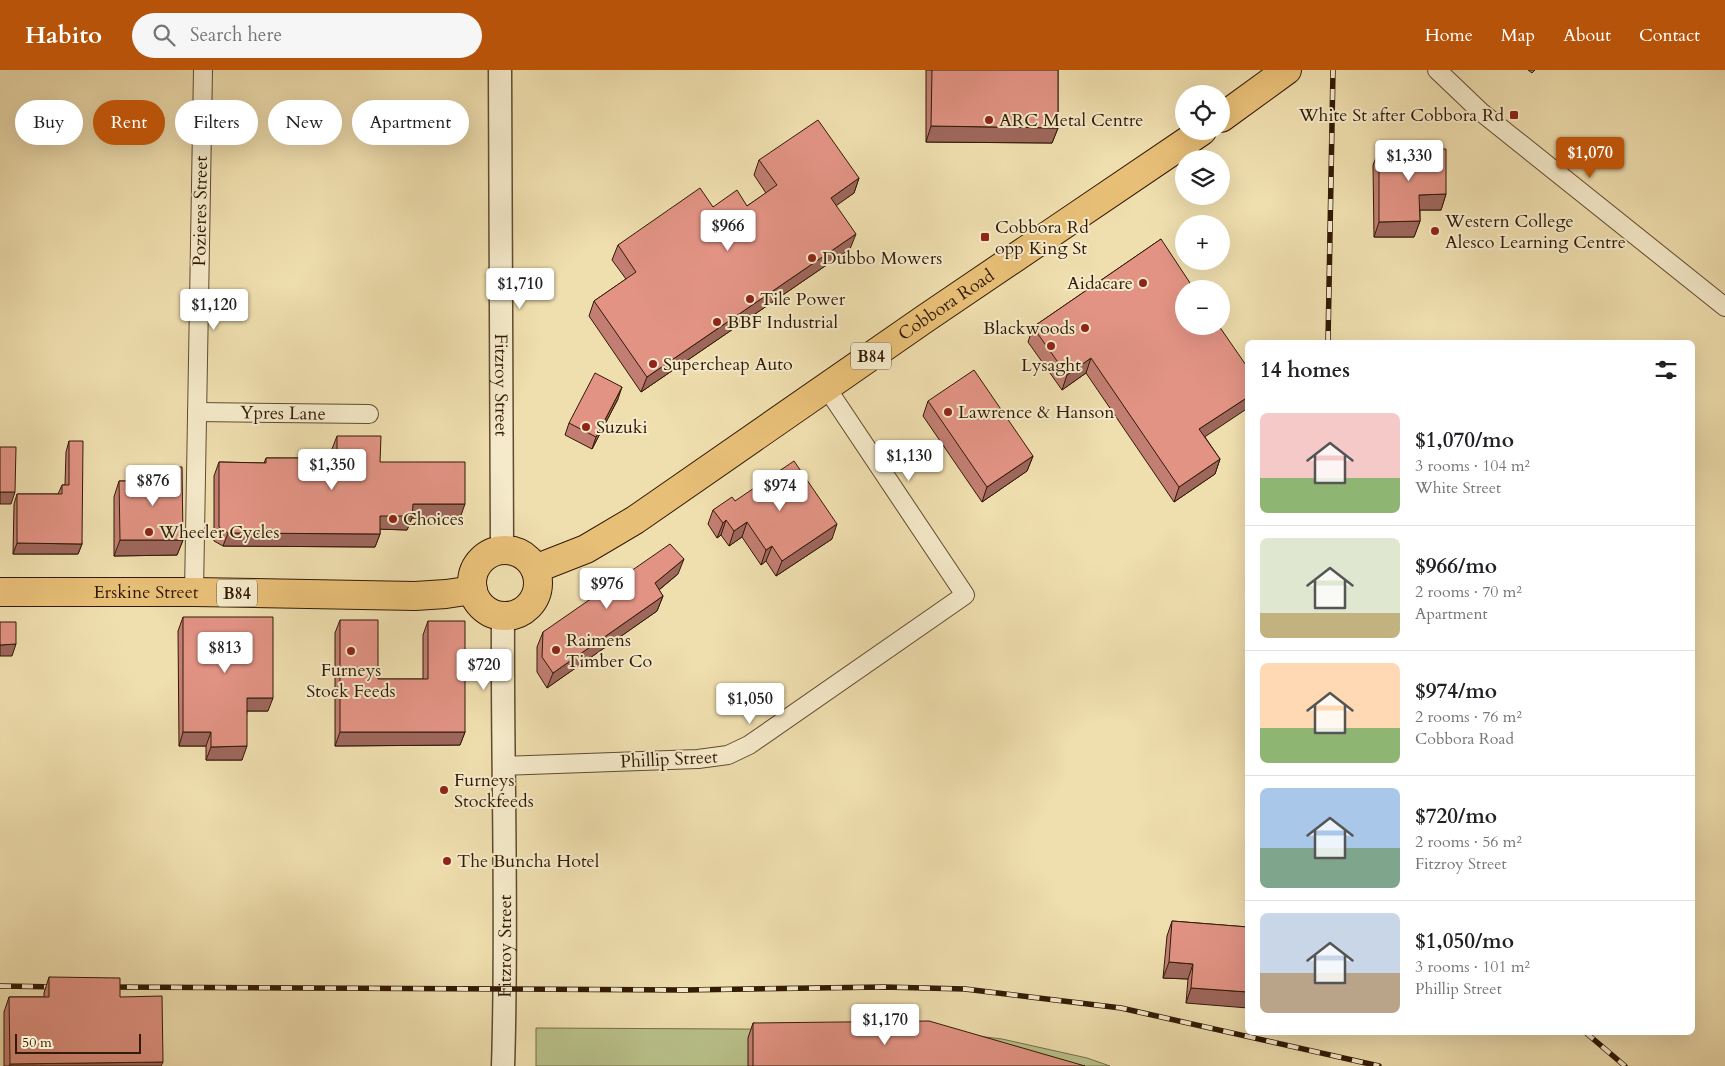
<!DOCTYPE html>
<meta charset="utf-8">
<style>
body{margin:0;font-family:Cardo,serif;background:#f6f6f6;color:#202124;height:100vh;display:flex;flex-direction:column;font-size:19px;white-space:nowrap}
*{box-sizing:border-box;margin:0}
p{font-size:16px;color:#757577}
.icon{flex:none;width:28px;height:28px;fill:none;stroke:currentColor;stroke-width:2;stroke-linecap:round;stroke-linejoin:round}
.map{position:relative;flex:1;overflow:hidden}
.side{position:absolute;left:1245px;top:270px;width:450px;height:695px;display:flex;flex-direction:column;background:#fff;border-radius:8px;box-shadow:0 5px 20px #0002}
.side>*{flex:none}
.top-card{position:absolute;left:15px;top:30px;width:475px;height:45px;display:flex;gap:10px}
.tools{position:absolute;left:1175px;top:15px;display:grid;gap:10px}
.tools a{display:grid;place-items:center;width:55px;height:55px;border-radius:50%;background:#fff;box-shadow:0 5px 20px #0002;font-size:25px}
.scale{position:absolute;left:15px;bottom:12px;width:126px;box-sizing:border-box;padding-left:5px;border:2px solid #311a06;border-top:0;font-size:14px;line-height:18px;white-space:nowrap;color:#311a06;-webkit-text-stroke:4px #f5eaca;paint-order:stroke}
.price{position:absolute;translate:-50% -42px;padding:0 11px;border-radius:5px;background:#fff;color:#222;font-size:16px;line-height:32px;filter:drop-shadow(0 1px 2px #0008)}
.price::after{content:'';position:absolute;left:50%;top:30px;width:15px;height:11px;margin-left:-8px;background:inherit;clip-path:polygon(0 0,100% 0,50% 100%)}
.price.current{background:#b45309;color:#fff}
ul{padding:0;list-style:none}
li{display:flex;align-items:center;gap:15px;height:125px;padding:0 15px}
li+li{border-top:1px solid #e0e0e0}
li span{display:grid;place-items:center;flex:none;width:140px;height:100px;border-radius:8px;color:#555}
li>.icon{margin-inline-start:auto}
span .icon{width:60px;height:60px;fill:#fffc;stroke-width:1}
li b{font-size:21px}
h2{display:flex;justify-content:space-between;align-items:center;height:60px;padding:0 15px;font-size:21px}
.pill{padding:0 18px;border-radius:22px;background:#fff;box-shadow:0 5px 20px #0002;font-size:18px;line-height:45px}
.pill.current{background:#b45309;color:#fff}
header{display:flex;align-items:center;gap:30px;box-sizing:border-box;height:70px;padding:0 25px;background:#b45309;color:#fff}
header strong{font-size:24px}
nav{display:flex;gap:28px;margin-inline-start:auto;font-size:18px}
.search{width:350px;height:45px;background:#f6f6f6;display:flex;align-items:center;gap:12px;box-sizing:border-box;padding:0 18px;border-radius:28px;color:#757577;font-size:19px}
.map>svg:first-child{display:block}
</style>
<header>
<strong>Habito</strong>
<div class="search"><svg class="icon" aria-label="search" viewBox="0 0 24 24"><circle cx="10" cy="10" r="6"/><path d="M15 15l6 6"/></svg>Search here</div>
<nav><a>Home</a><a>Map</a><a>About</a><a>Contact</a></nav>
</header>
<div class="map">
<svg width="1725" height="996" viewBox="0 0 1725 996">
<rect width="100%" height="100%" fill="#efdeae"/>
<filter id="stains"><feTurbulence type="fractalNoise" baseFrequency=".004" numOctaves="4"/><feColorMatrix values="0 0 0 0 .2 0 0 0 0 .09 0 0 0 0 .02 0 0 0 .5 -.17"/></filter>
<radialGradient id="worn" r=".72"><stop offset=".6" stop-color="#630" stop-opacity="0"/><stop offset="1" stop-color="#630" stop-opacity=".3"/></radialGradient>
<path fill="#b9c18a" stroke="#756e48" d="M536 958 927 960 1002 969 1087 988 1110 996H536Z"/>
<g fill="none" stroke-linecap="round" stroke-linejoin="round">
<g stroke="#604b30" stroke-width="20">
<g id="minor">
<path d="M1437 0 1481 42 1725 237"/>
<path d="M197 342 369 344"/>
<path d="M194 522 203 0"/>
<path d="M503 696 698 689 728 685 749 675 965 525 826 317"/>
</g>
</g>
<g stroke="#604b30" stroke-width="25">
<g id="tertiary">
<path id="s1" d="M500 0 502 480"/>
<path id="s2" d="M503 996C508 846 502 696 503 546"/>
</g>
</g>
<g stroke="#311a06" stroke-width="30">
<g id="primary">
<path d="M1221 48 1287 0"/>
<circle cx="505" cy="513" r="33"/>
<path id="s3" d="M535 499 586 479 635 450 926 248 1202 61"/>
<path id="s4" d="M0 522H194L415 526 446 524 473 520"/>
</g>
</g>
<use href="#minor" stroke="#f5eaca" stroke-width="18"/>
<use href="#tertiary" stroke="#f5eaca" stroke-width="22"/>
<use href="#primary" stroke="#e8bf77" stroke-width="28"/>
<g stroke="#311a06" stroke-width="5.5">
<g id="rail">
<path d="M1328 272 1333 0"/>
<path d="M0 916 60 917"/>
<path d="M105 917 684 920 884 917 965 919 1121 938 1379 996"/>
<path d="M1585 962 1625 996"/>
</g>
</g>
<use href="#rail" stroke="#f5eaca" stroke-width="4" stroke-dasharray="11" stroke-linecap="butt"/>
</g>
<g fill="#c27e72" stroke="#311a06">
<path d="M926 0H1058V58L1052 73 926 72Z"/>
<path d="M1528 0H1535L1532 3Z"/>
<path d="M1379 80 1446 124 1441 140H1420V151L1414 167H1374L1373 95Z"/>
<path d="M759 90 859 108 854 123 836 135 850 179 641 322 589 246 594 231 626 209 612 190 618 175 713 137 747 136 766 123 754 105Z"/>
<path d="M1161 169 1205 367 1220 389 1215 404 1174 432 1086 303 1062 320 1028 272 1033 257Z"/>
<path d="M618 329 592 379 565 365 569 353Z"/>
<path d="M928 331 1033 386 1027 401 982 432 923 346Z"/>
<path d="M337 366 380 392 460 448H412L407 460 380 459V464L375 477 223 476 214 471V406L219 392 264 393 266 388H332V379Z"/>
<path d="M69 371 82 474 78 484H13L14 434 17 424H58L62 415H65L66 382Z"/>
<path d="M154 397 183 470 177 485 114 486V427L119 411H149Z"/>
<path d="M735 431 832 469 776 506 766 491 761 495 742 467 729 476 721 465 717 468 708 454 713 440Z"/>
<path d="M678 504 659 520 663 526 657 541 547 618 537 602V577L543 562Z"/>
<path d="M183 547 268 641H247L242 690H206V676H179L178 561Z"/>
<path d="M340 550 378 609H423V565L428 551 465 662 460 675 335 676V563Z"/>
<path d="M1172 851 1248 857 1186 933 1188 909 1163 908 1167 866Z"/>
<path d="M49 907 120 927 161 996H4V942L9 927H44V923Z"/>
<path d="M753 953 1085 996H748V968Z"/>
</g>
<g fill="#9e675c" stroke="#311a06">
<path d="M931 56 1058 58 1052 73 926 72Z"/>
<path d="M859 108 854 123 826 143 831 128Z"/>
<path d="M1446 124 1441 140H1414L1419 125Z"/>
<path d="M1420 151 1414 167H1374L1379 152Z"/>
<path d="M856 164 850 179 641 322 647 307Z"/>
<path d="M1091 288 1086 303 1062 320 1067 305Z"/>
<path d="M622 317 618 329 592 379 596 367Z"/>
<path d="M1248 327V338L1194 374 1199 359Z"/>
<path d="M1033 386 1027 401 982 432 987 417Z"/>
<path d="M1220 389 1215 404 1174 432 1179 417Z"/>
<path d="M0 422H15L11 434H0Z"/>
<path d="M413 434H465L460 448H412L407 460 375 459 380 446Z"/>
<path d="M726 450 721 465 717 468 723 453Z"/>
<path d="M747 452 742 467 729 476 734 461Z"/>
<path d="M837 454 832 469 776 506 782 491Z"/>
<path d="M228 463 380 464 375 477 223 476Z"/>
<path d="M120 470H183L177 485 114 486Z"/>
<path d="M17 473 82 474 78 484H13Z"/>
<path d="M772 476 766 491 761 495 766 480Z"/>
<path d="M684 489 678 504 649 528 655 513Z"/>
<path d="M663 526 657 541 547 618 553 603Z"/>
<path d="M16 574 12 586H0V575Z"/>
<path d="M247 628H273L268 641H242Z"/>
<path d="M183 662H211L206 676H179Z"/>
<path d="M340 662H465L460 675 335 676Z"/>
<path d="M247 676 242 690H206L211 677Z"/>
<path d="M1169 892 1193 894 1188 909 1163 908Z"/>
<path d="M1191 918 1248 922V938L1186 933Z"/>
<path d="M163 992 161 996H9L10 994Z"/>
</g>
<g fill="#e29384" stroke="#311a06">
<path d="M932 0H1058V58L931 56Z"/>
<path d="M818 50 859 108 831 128 856 164 647 307 594 231 636 202 618 175 700 118 713 137 737 120 747 136 777 115 759 90Z"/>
<path d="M1446 79V124L1419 125 1420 151 1379 152V80Z"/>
<path d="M1161 169 1194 219H1184V256H1219L1248 298V327L1199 359 1220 389 1179 417 1091 288 1067 305 1033 257Z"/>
<path d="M974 300 1033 386 987 417 928 331Z"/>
<path d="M595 303 622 317 596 367 569 353Z"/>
<path d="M337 366H381L380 392H465V434H413L412 446H380V464L228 463 219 457V392L266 393V388H337Z"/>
<path d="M69 371H83L82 474 17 473V424H62V415H69Z"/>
<path d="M0 377H16L15 422H0Z"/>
<path d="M794 391 837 454 782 491 772 476 766 480 747 452 734 461 726 450 723 453 713 440 732 427 735 431Z"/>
<path d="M154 397H182L183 470H120L119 411H154Z"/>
<path d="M670 474 684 489 655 513 663 526 553 603 542 587 543 562Z"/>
<path d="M183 547H273V628H247V676L211 677V662H183Z"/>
<path d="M340 550H378V609H428V551H465V662H340Z"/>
<path d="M0 552H16V574L0 575Z"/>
<path d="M1172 851 1248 857V922L1191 918 1193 894 1169 892Z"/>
<path d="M49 907 120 908V927L162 926 163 992 10 994 9 927H49Z"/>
<path d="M929 951 1085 996H753V953Z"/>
</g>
<g fill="#8f2418" stroke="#f5eaca" stroke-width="2">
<rect x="1509" y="40" width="10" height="10" rx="2.5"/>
<circle cx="989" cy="50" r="5"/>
<circle cx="1435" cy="161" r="5"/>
<rect x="980" y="162" width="10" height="10" rx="2.5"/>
<circle cx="812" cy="188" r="5"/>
<circle cx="1143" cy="213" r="5"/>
<circle cx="750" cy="229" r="5"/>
<circle cx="717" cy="252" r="5"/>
<circle cx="1085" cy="258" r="5"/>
<circle cx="1051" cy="276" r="5"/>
<circle cx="653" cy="294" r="5"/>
<circle cx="948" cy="342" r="5"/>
<circle cx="586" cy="357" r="5"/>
<circle cx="393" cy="449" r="5"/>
<circle cx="149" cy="462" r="5"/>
<circle cx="556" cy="580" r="5"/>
<circle cx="351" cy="581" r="5"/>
<circle cx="444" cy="720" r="5"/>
<circle cx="447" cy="791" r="5"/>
</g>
<g text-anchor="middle" stroke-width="4" stroke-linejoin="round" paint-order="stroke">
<g fill="#f5eaca" stroke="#6c5841" stroke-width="1">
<rect x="851" y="272.5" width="40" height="27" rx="4"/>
<rect x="217" y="509.5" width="40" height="27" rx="4"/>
</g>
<g font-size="16" font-weight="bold" fill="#311a06">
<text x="871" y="292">B84</text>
<text x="237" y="529">B84</text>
</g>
<g font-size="18" fill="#311a06" stroke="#f5eaca" text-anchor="start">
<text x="1504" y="51" text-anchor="end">White St after Cobbora Rd</text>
<text x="999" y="56">ARC Metal Centre</text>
<text x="1445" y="157">Western College<tspan x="1445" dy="21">Alesco Learning Centre</tspan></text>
<text x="995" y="163">Cobbora Rd<tspan x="995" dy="21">opp King St</tspan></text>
<text x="822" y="194">Dubbo Mowers</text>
<text x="1133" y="219" text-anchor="end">Aidacare</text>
<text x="760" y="235">Tile Power</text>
<text x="727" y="258">BBF Industrial</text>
<text x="1075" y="264" text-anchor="end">Blackwoods</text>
<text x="663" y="300">Supercheap Auto</text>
<text x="1051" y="301" text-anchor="middle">Lysaght</text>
<text x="958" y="348">Lawrence &amp; Hanson</text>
<text x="596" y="363">Suzuki</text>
<text x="403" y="455">Choices</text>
<text x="159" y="468">Wheeler Cycles</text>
<text x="566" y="576">Raimens<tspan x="566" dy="21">Timber Co</tspan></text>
<text x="351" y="606" text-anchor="middle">Furneys<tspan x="351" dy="21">Stock Feeds</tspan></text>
<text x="454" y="716">Furneys<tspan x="454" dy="21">Stockfeeds</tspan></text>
<text x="457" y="797">The Buncha Hotel</text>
</g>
<g font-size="18" fill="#311a06" stroke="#f5eaca">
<text transform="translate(200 141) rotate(-89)" y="6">Pozieres Street</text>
<text dy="6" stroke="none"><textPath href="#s3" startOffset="490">Cobbora Road</textPath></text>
<text dy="6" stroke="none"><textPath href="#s1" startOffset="315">Fitzroy Street</textPath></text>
<text transform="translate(283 343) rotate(1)" y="6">Ypres Lane</text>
<text dy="6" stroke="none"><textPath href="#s4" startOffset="146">Erskine Street</textPath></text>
<text transform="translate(669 689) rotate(-3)" y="6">Phillip Street</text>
<text dy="6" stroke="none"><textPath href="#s2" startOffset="120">Fitzroy Street</textPath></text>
</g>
</g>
<rect width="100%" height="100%" filter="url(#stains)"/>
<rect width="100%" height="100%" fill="url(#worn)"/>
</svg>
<div class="tools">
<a><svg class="icon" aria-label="locate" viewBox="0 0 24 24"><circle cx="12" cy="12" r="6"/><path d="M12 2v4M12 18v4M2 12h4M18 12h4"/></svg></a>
<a><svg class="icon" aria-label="layers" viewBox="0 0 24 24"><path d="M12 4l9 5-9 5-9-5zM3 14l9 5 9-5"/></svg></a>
<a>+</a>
<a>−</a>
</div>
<div class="scale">50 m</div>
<b class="price current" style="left:1590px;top:109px">$1,070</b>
<b class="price" style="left:1409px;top:112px">$1,330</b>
<b class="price" style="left:728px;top:182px">$966</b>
<b class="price" style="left:520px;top:240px">$1,710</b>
<b class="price" style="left:214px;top:261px">$1,120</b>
<b class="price" style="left:909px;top:412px">$1,130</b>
<b class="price" style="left:332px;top:421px">$1,350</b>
<b class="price" style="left:153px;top:437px">$876</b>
<b class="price" style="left:780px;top:442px">$974</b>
<b class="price" style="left:607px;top:540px">$976</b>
<b class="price" style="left:225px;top:604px">$813</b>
<b class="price" style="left:484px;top:621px">$720</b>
<b class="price" style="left:750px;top:655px">$1,050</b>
<b class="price" style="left:885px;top:976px">$1,170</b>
<div class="top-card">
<a class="pill">Buy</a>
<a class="pill current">Rent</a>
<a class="pill">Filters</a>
<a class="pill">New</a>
<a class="pill">Apartment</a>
</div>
<section class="side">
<h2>14 homes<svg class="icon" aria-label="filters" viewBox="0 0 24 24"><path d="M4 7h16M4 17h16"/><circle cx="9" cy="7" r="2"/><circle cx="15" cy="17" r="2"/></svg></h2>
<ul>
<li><span style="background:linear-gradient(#f6c9c9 65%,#8fb573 0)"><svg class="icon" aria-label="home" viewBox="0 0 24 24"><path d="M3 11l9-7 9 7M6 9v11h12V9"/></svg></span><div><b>$1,070/mo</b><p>3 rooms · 104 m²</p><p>White Street</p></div></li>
<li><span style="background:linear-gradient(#dfe7d0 75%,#c2b280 0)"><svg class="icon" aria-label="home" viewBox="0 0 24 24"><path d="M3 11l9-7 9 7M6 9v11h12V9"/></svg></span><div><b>$966/mo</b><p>2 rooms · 70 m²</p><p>Apartment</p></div></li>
<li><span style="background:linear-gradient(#ffd9b3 65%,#8fb573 0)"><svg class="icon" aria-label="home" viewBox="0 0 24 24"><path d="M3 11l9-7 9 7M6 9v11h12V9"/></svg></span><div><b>$974/mo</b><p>2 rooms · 76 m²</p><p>Cobbora Road</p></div></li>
<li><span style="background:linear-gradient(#a9c7e8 60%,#7fa58c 0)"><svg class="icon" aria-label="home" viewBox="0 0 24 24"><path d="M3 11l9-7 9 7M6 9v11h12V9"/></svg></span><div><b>$720/mo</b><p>2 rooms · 56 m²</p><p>Fitzroy Street</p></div></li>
<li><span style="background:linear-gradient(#c9d6e8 60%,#b9a48a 0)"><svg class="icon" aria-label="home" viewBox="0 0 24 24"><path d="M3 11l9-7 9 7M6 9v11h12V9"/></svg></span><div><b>$1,050/mo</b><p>3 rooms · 101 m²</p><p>Phillip Street</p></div></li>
</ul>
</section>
</div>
